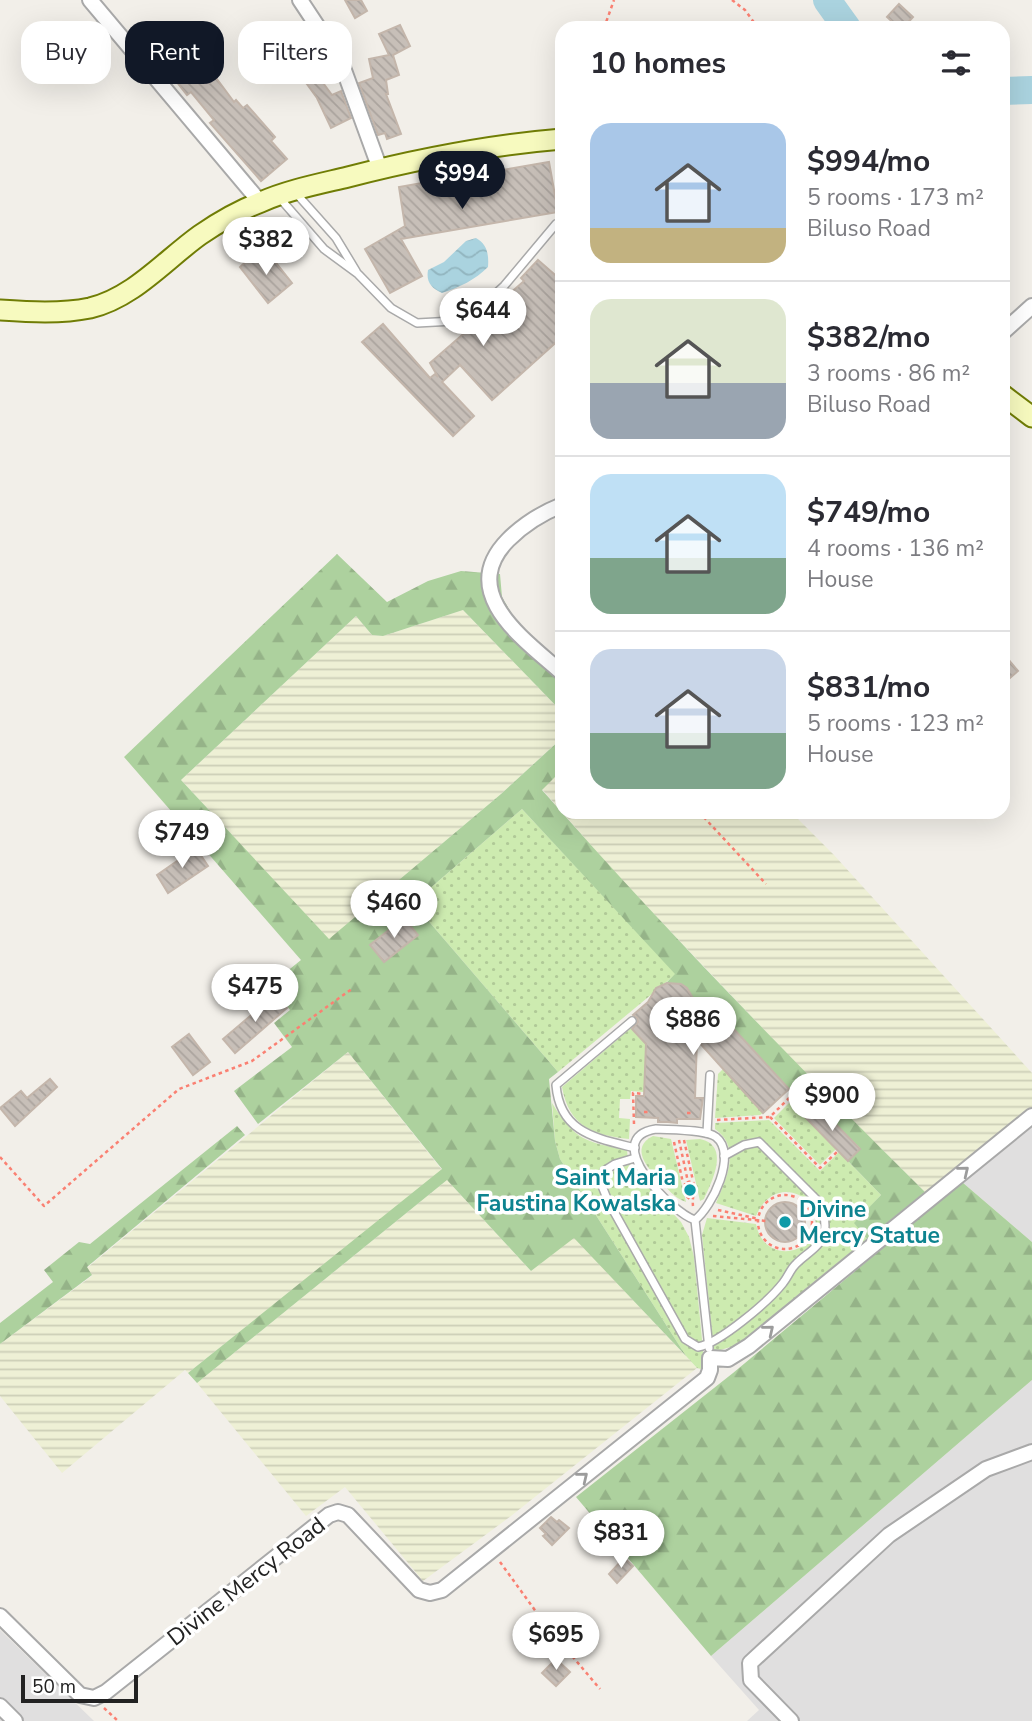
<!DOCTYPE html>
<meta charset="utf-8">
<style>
body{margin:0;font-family:"Nunito Sans",sans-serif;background:#f7f7f7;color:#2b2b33;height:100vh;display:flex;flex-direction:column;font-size:26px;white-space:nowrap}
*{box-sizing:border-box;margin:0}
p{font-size:23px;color:#7c7c81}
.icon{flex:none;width:38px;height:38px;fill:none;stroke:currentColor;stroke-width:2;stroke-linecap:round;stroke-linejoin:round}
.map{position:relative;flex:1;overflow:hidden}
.sheet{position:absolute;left:555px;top:21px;width:455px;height:798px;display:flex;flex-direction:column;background:#fff;border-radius:21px;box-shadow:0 7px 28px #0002}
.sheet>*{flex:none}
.banner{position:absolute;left:21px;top:21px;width:429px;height:63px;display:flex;gap:14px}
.scale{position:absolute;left:21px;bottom:18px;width:117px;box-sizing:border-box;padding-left:7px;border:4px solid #222;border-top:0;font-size:19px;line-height:24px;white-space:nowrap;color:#222;-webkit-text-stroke:5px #fff;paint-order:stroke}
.price{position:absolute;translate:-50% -60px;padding:0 16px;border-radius:24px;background:#fff;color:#222;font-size:23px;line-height:46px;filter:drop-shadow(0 2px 4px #0008)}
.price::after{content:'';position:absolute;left:50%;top:42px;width:21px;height:16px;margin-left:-10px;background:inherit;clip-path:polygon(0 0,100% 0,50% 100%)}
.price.active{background:#111827;color:#fff}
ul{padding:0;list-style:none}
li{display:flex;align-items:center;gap:21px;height:175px;padding:0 35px}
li+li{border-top:2px solid #e1e1e2}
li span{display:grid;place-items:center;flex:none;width:196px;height:140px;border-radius:21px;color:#555}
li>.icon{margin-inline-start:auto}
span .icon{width:84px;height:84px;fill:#fffc;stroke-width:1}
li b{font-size:30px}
h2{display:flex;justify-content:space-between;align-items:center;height:84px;padding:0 35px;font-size:30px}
.chip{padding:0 24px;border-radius:21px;background:#fff;box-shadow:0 7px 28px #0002;font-size:24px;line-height:63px}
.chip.active{background:#111827;color:#fff}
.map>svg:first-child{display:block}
</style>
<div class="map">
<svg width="1032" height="1721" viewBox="0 0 1032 1721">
<defs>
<pattern id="farmland-rules" width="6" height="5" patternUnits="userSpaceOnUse" patternTransform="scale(1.75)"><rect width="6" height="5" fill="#eef0d5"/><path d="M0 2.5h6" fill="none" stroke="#ccceb7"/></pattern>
<pattern id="grass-dots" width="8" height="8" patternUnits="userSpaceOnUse" patternTransform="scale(1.75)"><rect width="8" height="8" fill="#cdebb0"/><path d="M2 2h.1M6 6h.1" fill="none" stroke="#b0c997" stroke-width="1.8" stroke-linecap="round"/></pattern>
<pattern id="forest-firs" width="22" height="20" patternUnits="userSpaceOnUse" patternTransform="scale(1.75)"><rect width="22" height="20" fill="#add19e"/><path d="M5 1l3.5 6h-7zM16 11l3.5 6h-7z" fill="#95b388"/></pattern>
<pattern id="water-waves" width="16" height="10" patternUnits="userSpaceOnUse" patternTransform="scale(1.75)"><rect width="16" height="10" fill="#aad3df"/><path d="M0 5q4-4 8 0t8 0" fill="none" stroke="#92b5bf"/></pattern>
<pattern id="building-back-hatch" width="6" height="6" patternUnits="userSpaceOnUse" patternTransform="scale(1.75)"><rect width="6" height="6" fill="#c7bfb8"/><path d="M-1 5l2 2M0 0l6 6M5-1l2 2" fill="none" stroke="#aba49e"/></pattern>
</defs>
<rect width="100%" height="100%" fill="#f2efe9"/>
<g fill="#e0dfdf">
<path d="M1032 1127V1242L962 1182Z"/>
<path d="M1032 1380V1721H747L759 1710 711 1656Z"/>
<path d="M0 1630 94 1721H0Z"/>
</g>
<g fill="url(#farmland-rules)">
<path d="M463 610 562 712V738L501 794 329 940 181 780 356 616 372 635 383 636Z"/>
<path d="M562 770V812H791L834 855 1032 1073V1112L925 1192 810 1078 616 874 542 789Z"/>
<path d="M348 1052 442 1170 188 1373 185 1370 62 1473 0 1396V1344L92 1276 87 1268Z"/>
<path d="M447 1180 531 1271 574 1237 697 1368 511 1516 423 1581 345 1487 306 1516 197 1383Z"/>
</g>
<g fill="url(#grass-dots)">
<path d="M522 809 676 974 558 1072 413 903Z"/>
<path d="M631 1028 646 1044 644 1092 631 1091 630 1099H620L619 1118 630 1119 629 1139C592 1135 569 1126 562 1087Z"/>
<path d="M723 1069 763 1113 760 1115 715 1118 718 1074Z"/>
<path d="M802 1090 816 1104 804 1116 836 1149 820 1165 774 1118Z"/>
<path d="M552 1103C575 1140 585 1142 627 1150L628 1160 636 1174 681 1222 689 1237 694 1257 705 1370 697 1368 686 1356 560 1159 555 1141Z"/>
<path d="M769 1120 820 1171 839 1152 881 1195 855 1223 867 1239 737 1345 714 1352 702 1235 707 1218 756 1224C764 1267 822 1255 815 1216 813 1207 807 1199 799 1195 780 1186 763 1198 756 1216L716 1203C726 1179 742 1148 715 1129V1123Z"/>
<path d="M653 1136 671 1139 686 1202C674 1198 668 1189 660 1181 648 1168 629 1148 653 1136Z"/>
<path d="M700 1139C730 1145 713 1180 704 1199L700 1201 686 1140Z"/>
</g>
<g fill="url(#forest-firs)">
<path d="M337 554 387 602 428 581 461 571 500 574 502 597 519 626 562 666V712L463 610 383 636 372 635 356 616 181 780 329 939 501 794 562 738V770L542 790C664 929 794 1062 925 1192L867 1239 854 1223 881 1195 848 1161 860 1148 795 1084 789 1089 709 1007H696C693 990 681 981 665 984L675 974 522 809 413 903 558 1072 549 1079 555 1141 560 1159 686 1356 574 1238 531 1271 447 1180 197 1383 188 1373 442 1169 348 1052 258 1124 234 1091 292 1047 274 1023 290 1010 270 985 301 960 124 757Z"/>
<path d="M237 1126 245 1135 87 1267 92 1275 0 1344V1323L53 1282 44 1270 79 1242 90 1244Z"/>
<path d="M962 1182 1032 1242V1380L711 1656 576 1497 733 1373Z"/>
</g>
<path fill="url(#water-waves)" d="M476 238C487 244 489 254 488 267 475 280 460 287 442 293 431 288 426 282 428 270L444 262 466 241Z"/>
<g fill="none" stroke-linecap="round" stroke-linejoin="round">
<g stroke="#aad3df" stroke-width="28">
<path d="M827 0 847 28"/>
<path d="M1003 91 1032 90"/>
</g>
</g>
<g fill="url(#building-back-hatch)" stroke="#c4b6ab" stroke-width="2">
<path d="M345 0H361L367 11 355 18Z"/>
<path d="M899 4 913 17 903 28H899L887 17Z"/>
<path d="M400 25 410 46 393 55 399 75 386 80 388 94H386L401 134 387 139 385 133 378 135 359 83 373 78 369 59 389 55 379 34Z"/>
<path d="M300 56 309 69 299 76 290 63Z"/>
<path d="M190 58 198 69 205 63 234 102 236 100 243 108 247 105 275 137 271 141 287 159 261 181 210 123 214 120 191 92 187 95 176 81 180 78 174 71Z"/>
<path d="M315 72 332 95 341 91 351 118 331 128 317 98 304 80Z"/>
<path d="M483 161 485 173 549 162 558 212 401 239 422 276 390 293 365 249 405 226 399 187 467 175 465 164Z"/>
<path d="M254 254 260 261 269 254 292 283 268 303 240 267Z"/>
<path d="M538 260 562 281V337L492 400 460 365 442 382 474 416 453 436 362 342 383 324 430 378 435 374 438 377 430 363 524 281 521 278Z"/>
<path d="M1003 653 1018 671 1003 684Z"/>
<path d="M196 848 208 866 168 893 157 875Z"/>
<path d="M404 918 418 935 384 962 370 945Z"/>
<path d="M667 983 681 984 687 988 698 1007H708L729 1029 732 1027 789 1089 763 1113 697 1040 695 1098H703L700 1119H677V1123L668 1122H658V1118L636 1117V1096H644L646 1044 632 1029 638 1022 637 1018 633 1015 648 1002 656 988Z"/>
<path d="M275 995 287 1008 235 1053 223 1039Z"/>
<path d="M189 1034 210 1062 193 1075 172 1047Z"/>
<path d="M50 1079 57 1087 15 1126 0 1108 21 1091 27 1098Z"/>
<path d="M816 1104 860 1149 848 1161 804 1116Z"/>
<circle cx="785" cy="1222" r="20"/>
<path d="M551 1517 557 1522 559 1520 569 1528 552 1545 543 1536 546 1534 540 1528Z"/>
<path d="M624 1558 633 1566 617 1583 609 1574Z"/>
<path d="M556 1659 570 1672 556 1686 542 1673Z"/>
</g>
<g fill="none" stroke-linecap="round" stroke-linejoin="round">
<g stroke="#a9a9a9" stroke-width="10">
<g id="lane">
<path d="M295 192 336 238 356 271"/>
<path d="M278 196 324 249 358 274 391 308 417 323 454 321 481 307 504 286 556 224"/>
<path d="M632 1021 556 1085C560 1133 596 1138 635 1148"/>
<path d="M656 1129C670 1130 705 1129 716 1137 738 1154 712 1207 695 1220 672 1213 598 1138 656 1129Z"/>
<path d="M707 1133 710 1075"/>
<path d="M635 1158 615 1164 604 1171 602 1186 608 1201 685 1339 698 1347C720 1343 769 1301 783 1283 788 1277 790 1270 795 1265 805 1254 820 1248 824 1233 827 1222 823 1211 819 1202L759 1142 744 1145 724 1156"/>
<path d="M695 1220 709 1348"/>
</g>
</g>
<g stroke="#a9a9a9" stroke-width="18">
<g id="street">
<path d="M90 0 260 202"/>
<path d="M300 0 341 62 380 169"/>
<path d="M1003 332 1032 306"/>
<path d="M562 505C542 513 523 525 508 540 456 593 525 640 562 673"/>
<path d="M0 1616 80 1695 94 1698 106 1692 329 1515 338 1512 348 1515 419 1590 430 1593 442 1590 707 1378 710 1370V1358L728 1359 749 1346 1032 1116"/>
<path d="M0 1706 15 1721"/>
<path d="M791 1721 751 1680 750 1663 889 1535 986 1469 1032 1452"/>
</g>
</g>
<g stroke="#707d05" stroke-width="23">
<g id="secondary">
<path d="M0 310C29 312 61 314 90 308 133 298 165 260 200 235 219 222 240 210 261 202 288 190 319 184 348 177 418 159 489 145 562 139"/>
<path d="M1003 395 1032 417"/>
</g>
</g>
<g stroke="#fa8072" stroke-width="2.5" stroke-dasharray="3.5 3.5" stroke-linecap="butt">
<path d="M732 0 745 10 758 28"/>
<path d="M604 28 614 0"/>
<path d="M699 812 766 884"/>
<path d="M644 1112H650"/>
<path d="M687 1113H693"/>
<path d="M770 1117 820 1168 838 1151"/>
<path d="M717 1120 770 1117 797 1090"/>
<path d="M634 1124 633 1093 644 1094"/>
<path d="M679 1140 688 1182 693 1181C695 1192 692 1197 693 1206"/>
<path d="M684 1140 693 1181"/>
<path d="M674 1142 683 1183"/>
<path d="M0 1157 44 1206 179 1089 252 1061 353 988"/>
<path d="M685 1183 686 1196 691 1200"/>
<circle cx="785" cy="1222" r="27"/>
<path d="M718 1210 759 1219"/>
<path d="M713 1216 766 1221"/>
<path d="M500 1562 545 1624 600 1689"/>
<path d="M104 1708 118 1721"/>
</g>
<use href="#lane" stroke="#fff" stroke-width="7"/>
<use href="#street" stroke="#fff" stroke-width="14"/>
<use href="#secondary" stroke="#f7fabf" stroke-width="19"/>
</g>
<defs><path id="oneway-chevron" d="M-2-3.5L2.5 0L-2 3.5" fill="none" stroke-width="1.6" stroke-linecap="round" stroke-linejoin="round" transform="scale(1.75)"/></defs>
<g stroke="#9c9c9c">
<use href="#oneway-chevron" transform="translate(964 1171) rotate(-39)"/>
<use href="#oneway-chevron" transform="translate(769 1330) rotate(-39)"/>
<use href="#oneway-chevron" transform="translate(583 1477) rotate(-39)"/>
</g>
<g fill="#0f9aa8" stroke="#fff" stroke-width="2.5">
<circle cx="690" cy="1190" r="7"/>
<circle cx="785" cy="1222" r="7"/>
</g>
<g text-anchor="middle" stroke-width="7" stroke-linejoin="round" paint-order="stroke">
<g font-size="23" font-weight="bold" fill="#0d838f" stroke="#fff" text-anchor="end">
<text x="676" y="1185">Saint Maria<tspan x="676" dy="26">Faustina Kowalska</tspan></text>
<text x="799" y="1217" text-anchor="start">Divine<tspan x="799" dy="26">Mercy Statue</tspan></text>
</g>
<g font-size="23" fill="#222" stroke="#fff">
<text transform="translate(246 1581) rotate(-38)" y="8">Divine Mercy Road</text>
</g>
</g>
</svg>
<div class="scale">50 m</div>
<b class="price active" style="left:462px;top:211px">$994</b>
<b class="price" style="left:266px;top:277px">$382</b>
<b class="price" style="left:483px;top:348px">$644</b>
<b class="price" style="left:182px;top:870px">$749</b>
<b class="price" style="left:394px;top:940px">$460</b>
<b class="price" style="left:255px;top:1024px">$475</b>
<b class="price" style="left:693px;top:1057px">$886</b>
<b class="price" style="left:832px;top:1133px">$900</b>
<b class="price" style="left:621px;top:1570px">$831</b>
<b class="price" style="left:556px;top:1672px">$695</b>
<div class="banner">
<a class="chip">Buy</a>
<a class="chip active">Rent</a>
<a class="chip">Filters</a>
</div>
<section class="sheet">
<h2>10 homes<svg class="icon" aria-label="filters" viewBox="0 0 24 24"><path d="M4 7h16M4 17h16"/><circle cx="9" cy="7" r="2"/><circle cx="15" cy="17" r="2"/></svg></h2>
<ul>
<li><span style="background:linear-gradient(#a9c7e8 75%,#c2b280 0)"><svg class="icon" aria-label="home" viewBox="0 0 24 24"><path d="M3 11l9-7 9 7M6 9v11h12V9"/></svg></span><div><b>$994/mo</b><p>5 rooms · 173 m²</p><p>Biluso Road</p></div></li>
<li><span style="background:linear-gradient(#dfe7d0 60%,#9aa5b1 0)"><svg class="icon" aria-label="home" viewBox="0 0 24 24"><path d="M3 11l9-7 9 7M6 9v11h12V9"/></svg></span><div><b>$382/mo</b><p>3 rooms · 86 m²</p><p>Biluso Road</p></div></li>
<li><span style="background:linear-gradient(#bfe0f5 60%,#7fa58c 0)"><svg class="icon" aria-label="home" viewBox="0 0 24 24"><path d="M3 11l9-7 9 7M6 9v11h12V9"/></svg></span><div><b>$749/mo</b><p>4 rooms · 136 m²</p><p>House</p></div></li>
<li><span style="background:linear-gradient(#c9d6e8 60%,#7fa58c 0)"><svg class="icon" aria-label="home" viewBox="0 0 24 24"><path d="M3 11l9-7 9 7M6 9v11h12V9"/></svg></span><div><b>$831/mo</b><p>5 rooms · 123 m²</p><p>House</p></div></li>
</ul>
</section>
</div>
